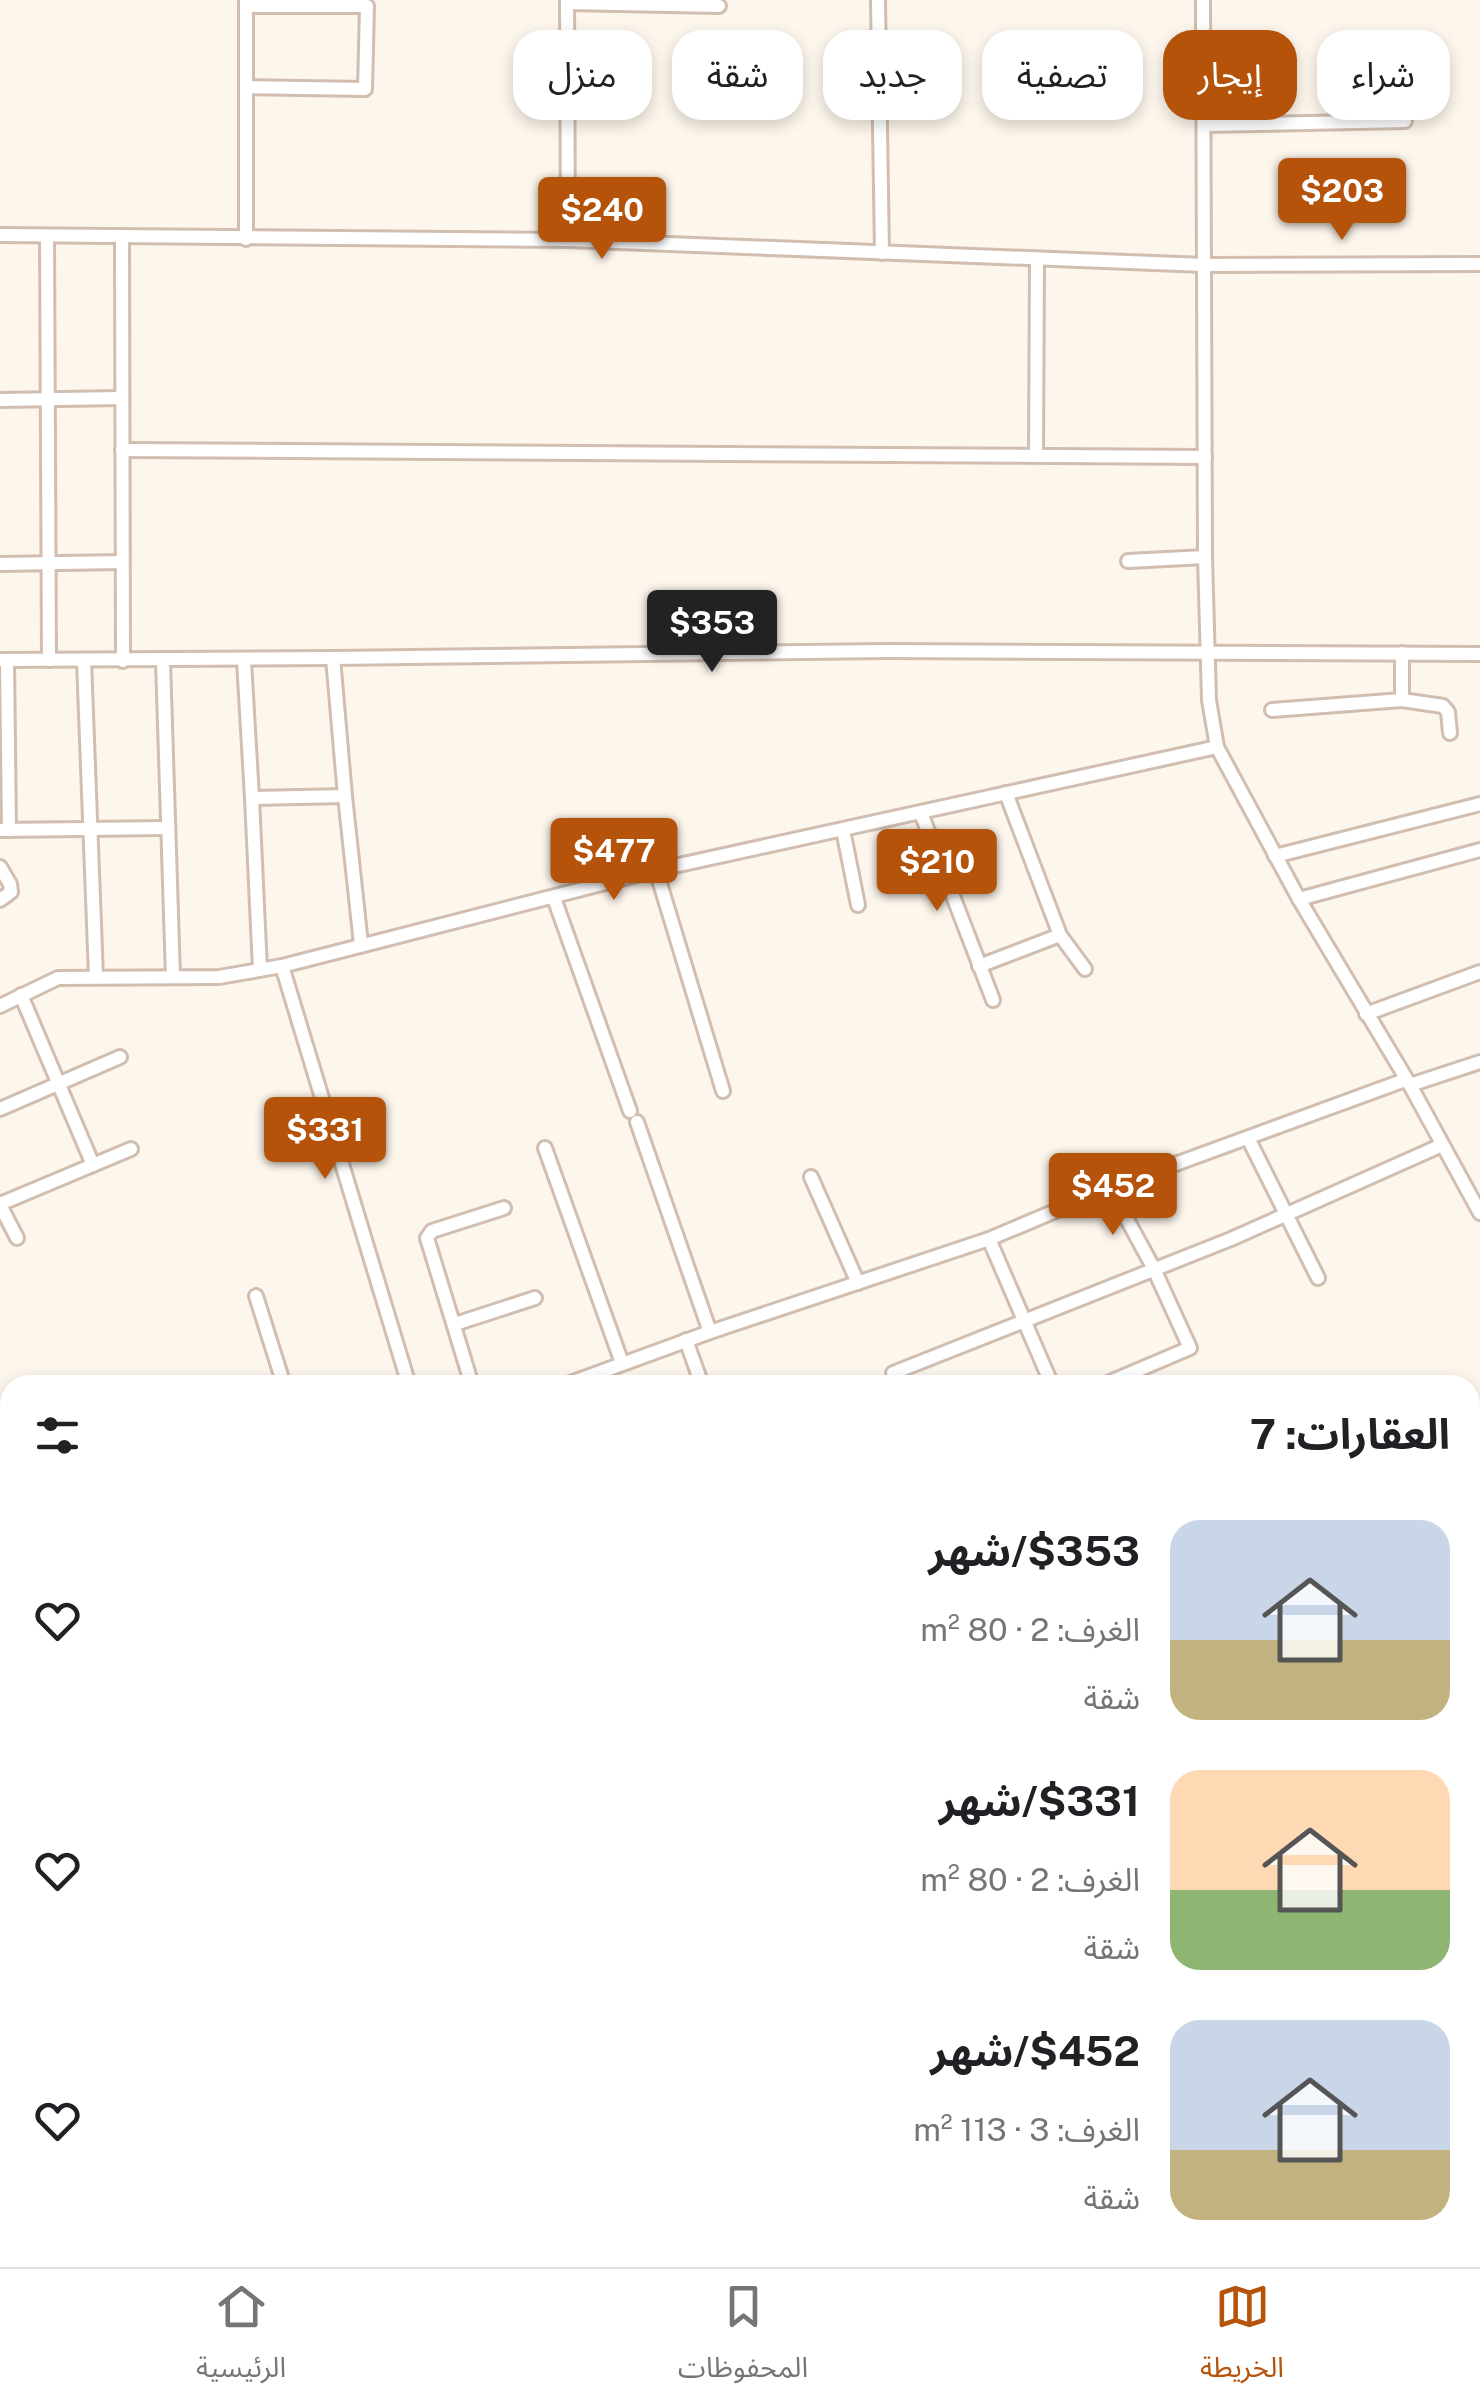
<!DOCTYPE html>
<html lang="ar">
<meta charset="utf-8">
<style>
body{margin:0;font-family:"Public Sans","Noto Sans Arabic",sans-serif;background:#f2f2f2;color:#202124;direction:rtl;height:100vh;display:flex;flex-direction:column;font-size:38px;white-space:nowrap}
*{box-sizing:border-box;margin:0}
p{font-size:32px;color:#757577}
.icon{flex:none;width:55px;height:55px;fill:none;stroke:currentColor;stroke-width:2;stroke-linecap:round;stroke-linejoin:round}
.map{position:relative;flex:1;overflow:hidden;direction:ltr}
.sheet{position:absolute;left:0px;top:1375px;width:1480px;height:892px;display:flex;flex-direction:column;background:#fff;border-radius:30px 30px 0 0;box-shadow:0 5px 15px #0003;direction:rtl}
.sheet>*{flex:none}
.guide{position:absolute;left:30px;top:30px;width:1420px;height:90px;direction:rtl;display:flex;gap:20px}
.price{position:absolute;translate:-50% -85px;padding:0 22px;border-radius:10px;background:#b45309;color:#fff;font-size:32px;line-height:65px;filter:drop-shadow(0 2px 5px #0008)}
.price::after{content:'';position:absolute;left:50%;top:60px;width:30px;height:22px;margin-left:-15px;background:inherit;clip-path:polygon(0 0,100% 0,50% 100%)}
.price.current{background:#222;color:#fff}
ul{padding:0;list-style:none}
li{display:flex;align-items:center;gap:30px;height:250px;padding:0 30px}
li span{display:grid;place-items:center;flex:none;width:280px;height:200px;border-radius:30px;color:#555}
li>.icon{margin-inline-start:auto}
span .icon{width:120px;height:120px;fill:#fffc;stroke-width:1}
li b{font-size:42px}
h2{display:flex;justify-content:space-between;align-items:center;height:120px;padding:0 30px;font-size:42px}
.tag{padding:0 35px;border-radius:30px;background:#fff;box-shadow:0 5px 15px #0003;font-size:35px;line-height:90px}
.tag.current{background:#b45309;color:#fff}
.tabs{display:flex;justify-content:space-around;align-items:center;height:140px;border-top:2px solid #e0e0e0;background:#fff;font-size:28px;color:#757577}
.tabs a{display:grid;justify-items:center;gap:5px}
.tabs .current{color:#b45309}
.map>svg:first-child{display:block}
</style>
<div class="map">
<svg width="1480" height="2267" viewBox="0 0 1480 2267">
<rect width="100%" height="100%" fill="#fdf6ec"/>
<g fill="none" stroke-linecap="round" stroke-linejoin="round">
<g stroke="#d1beb0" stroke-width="18">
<g id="minor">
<path d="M246 0V239"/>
<path d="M567 0 568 240"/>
<path d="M878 0 882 253"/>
<path d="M1203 0 1205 557 1209 700 1217 747 1299 899 1410 1085 1480 1213"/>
<path d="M567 3 719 6"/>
<path d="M246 6H367L365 89 246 87"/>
<path d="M1204 125 1405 121"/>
<path d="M0 235 568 240 1204 265 1480 264"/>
<path d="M47 236 49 660"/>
<path d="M122 237 123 661"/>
<path d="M0 400 122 398"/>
<path d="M122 450 1205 457"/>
<path d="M1036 455 1037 259"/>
<path d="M1128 561 1205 557"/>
<path d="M0 564 122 562"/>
<path d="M0 660 333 658"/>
<path d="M7 660 9 830"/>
<path d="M84 661 96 977"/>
<path d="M244 661 252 798 345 796 333 658 888 651 1480 654"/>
<path d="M163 662 173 977"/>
<path d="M1402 700 1443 706 1448 712 1450 733"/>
<path d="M1272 710 1402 700V653"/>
<path d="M345 796 361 944"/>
<path d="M252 798 260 970"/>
<path d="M921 813 993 1000"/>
<path d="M0 830 168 828"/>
<path d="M843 830 858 905"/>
<path d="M1275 856 1480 804"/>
<path d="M0 867 10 884 11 892 0 900"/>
<path d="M656 870 723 1091"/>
<path d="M554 898 630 1111"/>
<path d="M1299 899 1480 850"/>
<path d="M1060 935 1085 969"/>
<path d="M282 966 409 1385"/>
<path d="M979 966 1060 935 1006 793"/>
<path d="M21 995 93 1165"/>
<path d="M0 1006 58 978 219 977 282 966 656 870 1217 747"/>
<path d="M1366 1014 1480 972"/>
<path d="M1410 1085 1480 1062"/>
<path d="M0 1109 120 1057"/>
<path d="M637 1122 710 1332"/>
<path d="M1248 1138 1318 1278"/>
<path d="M545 1148 622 1363"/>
<path d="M811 1177 858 1283"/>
<path d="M0 1204 131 1149"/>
<path d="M0 1205 17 1238"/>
<path d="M989 1239 1052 1385"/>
<path d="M256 1296 284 1385"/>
<path d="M455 1324 535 1298"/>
<path d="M686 1340 702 1385"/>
<path d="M893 1373 1231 1239 1442 1145"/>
<path d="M472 1385 427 1238 432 1231 504 1208"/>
<path d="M565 1385 710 1332 989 1239 1110 1188 1405 1080"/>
<path d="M1103 1385 1190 1348 1154 1269 1110 1188"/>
<path d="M1470 1461 1480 1451"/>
<path d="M0 1597H10"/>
<path d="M1470 1826 1480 1844"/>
<path d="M0 1898H10"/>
<path d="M0 1962 10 1963"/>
<path d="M1470 1999 1480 1997"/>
<path d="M1470 2182 1480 2189"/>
<path d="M486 2267 502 2258"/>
</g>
</g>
<g stroke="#dad1cd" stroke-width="20">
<g id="major">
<path d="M0 1512 10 1523"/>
<path d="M679 2258 688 2267"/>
</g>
</g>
<use href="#minor" stroke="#fff" stroke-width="12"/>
<use href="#major" stroke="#fbd9a5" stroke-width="15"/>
</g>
</svg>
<b class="price" style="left:1342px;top:243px">$203</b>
<b class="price" style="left:602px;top:262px">$240</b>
<b class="price current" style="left:712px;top:675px">$353</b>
<b class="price" style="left:614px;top:903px">$477</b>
<b class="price" style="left:937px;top:914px">$210</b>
<b class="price" style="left:325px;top:1182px">$331</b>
<b class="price" style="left:1113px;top:1238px">$452</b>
<div class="guide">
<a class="tag">شراء</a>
<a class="tag current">إيجار</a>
<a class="tag">تصفية</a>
<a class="tag">جديد</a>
<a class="tag">شقة</a>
<a class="tag">منزل</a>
</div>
<section class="sheet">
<h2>العقارات: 7<svg class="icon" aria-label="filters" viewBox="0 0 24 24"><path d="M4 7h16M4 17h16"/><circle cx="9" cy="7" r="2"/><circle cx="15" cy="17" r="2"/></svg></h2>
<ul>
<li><span style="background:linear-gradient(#c9d6e8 60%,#c2b280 0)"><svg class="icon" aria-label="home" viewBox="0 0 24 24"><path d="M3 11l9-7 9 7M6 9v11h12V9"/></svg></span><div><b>$353/شهر</b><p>الغرف: 2 · 80 m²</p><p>شقة</p></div><svg class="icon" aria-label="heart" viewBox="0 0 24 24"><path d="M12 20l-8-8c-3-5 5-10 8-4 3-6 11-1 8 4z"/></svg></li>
<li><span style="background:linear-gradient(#ffd9b3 60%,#8fb573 0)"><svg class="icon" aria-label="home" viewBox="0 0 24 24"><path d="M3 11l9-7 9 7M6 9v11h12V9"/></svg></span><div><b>$331/شهر</b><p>الغرف: 2 · 80 m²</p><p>شقة</p></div><svg class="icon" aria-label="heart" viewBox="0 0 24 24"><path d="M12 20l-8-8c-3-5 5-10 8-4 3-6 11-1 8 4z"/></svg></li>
<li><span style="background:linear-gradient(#c9d6e8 65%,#c2b280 0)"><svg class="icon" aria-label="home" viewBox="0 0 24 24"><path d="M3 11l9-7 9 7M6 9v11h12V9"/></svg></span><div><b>$452/شهر</b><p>الغرف: 3 · 113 m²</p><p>شقة</p></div><svg class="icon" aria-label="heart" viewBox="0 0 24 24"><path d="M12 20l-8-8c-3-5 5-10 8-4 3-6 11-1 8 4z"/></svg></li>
</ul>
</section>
</div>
<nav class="tabs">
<a class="current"><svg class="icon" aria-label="map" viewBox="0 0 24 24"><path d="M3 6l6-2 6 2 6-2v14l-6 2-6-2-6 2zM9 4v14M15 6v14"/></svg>الخريطة</a>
<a><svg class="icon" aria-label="saved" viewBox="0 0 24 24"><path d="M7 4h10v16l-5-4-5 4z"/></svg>المحفوظات</a>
<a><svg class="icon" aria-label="home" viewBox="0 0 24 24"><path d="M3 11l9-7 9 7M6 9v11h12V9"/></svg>الرئيسية</a>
</nav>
